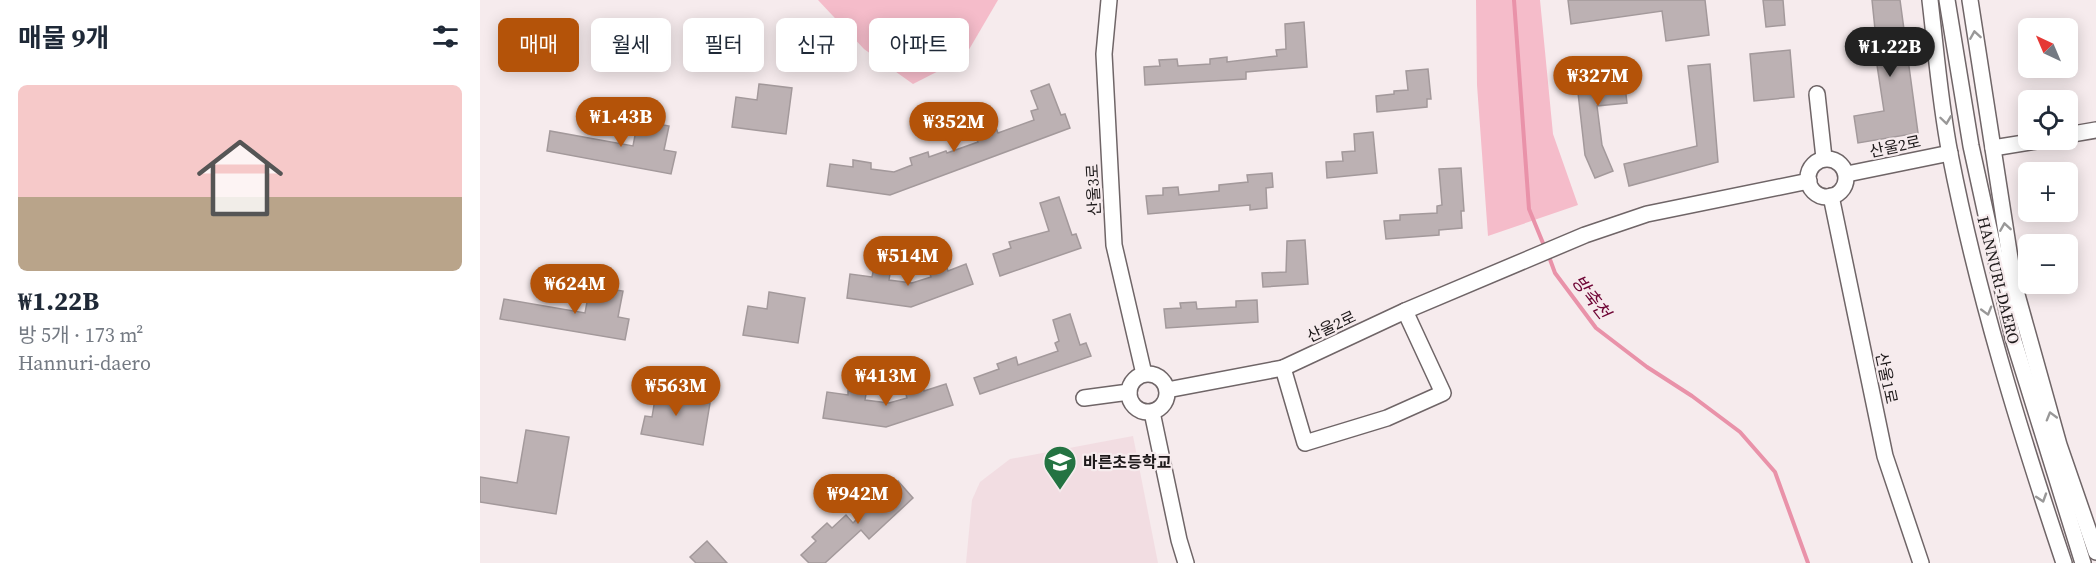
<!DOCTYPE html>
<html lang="ko">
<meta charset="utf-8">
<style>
body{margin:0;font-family:"Source Serif 4","Noto Sans KR",serif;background:#f6f6f7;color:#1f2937;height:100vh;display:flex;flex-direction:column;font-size:22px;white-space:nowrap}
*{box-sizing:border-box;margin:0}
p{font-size:20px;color:#747a83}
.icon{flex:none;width:33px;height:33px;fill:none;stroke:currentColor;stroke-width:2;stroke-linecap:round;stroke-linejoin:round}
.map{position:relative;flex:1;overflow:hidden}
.side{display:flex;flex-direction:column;background:#fff;width:480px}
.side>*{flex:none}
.banner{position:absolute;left:18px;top:18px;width:570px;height:54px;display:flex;gap:12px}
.needle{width:39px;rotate:316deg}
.fabs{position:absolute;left:1538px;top:18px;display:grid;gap:12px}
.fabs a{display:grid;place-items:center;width:60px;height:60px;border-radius:9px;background:#fff;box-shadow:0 3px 15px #0003;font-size:30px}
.price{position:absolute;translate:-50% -51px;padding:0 14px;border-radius:21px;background:#b45309;color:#fff;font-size:20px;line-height:39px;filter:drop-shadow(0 2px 3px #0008)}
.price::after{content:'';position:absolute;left:50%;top:36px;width:18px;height:14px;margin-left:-9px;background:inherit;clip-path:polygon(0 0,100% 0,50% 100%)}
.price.active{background:#222;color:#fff}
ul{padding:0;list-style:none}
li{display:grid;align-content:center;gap:12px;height:318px;padding:0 18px}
li span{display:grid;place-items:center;height:186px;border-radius:9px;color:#555}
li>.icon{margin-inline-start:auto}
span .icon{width:108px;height:108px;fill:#fffc;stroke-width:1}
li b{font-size:26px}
h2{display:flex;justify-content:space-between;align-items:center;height:72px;padding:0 18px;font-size:26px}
.chip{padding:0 21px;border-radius:9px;background:#fff;box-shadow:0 3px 15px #0003;font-size:21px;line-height:54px}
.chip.active{background:#b45309;color:#fff}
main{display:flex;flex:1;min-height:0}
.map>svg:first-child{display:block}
</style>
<main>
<section class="side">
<h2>매물 9개<svg class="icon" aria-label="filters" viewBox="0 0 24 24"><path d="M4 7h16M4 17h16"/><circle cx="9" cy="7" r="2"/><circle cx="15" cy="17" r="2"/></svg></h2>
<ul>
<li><span style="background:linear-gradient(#f6c9c9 60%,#b9a48a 0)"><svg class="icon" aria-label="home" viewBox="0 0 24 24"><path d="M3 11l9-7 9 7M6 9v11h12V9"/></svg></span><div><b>₩1.22B</b><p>방 5개 · 173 m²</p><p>Hannuri-daero</p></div></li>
</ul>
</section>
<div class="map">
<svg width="1616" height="563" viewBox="0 0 1616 563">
<rect width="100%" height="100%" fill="#f6ebed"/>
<path fill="#f2dde2" d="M653 436 678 563H486L492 500 500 482 530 459Z"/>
<g fill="#f5bcca">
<path d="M338 0H518L484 58 433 84 384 49Z"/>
<path d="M996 0H1060L1073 134 1098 205 1008 236 997 85Z"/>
</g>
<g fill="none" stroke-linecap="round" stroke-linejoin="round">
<g stroke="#e992a9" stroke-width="4">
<path d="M1034 0 1049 209 1065 248"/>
<path d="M1068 254 1075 273 1116 328 1167 367 1212 396 1260 432 1295 472 1328 563"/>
</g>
</g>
<g fill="#bcb1b3" stroke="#a3999b" stroke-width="1.5">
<path d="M1088 0H1225L1229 35 1186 41 1182 11 1091 24Z"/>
<path d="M1283 0H1303L1305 25 1286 27Z"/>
<path d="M1392 0H1420L1438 133 1378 143 1374 116 1404 111 1393 39H1396Z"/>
<path d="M824 22 827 67 766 72V79L665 85 664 67 680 66 679 60 697 59 698 66 730 64V59L747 57V62L797 56 796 50 806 49 805 24Z"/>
<path d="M1310 50 1314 97 1274 101 1270 54Z"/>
<path d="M1142 61 1147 103 1117 106 1122 145 1133 171 1115 178 1105 155 1095 66Z"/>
<path d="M1230 64 1238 162 1149 186 1144 164 1217 146 1208 66Z"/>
<path d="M948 69 951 99H947V107L897 112 896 96 914 94V91L928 90 926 71Z"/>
<path d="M279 84 312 88 306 134 252 127 256 97 277 100Z"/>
<path d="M569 84 581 115 585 114 590 128 410 195 347 186 350 164 373 167V160L391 163V169L414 172 432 165 430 158 448 152 449 157 466 151 467 153 498 142 495 136 516 128 518 133 554 120 551 111 558 109 551 91Z"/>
<path d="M158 120 189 126 184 150 196 152 191 174 67 151 70 131 153 146Z"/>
<path d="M893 132 897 173 847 178 846 162 863 161 862 152 875 151 874 134Z"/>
<path d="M981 168 984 211H981L982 228 959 230V235L906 239 904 221 920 220V215L957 213V206L962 205 959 169Z"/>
<path d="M792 173 793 187 786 188 787 208 770 210V205L668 214 666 196 683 195V188L698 187 699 195 739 191V185L768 182 767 175Z"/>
<path d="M579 197 592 235 596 234 601 248 520 276 513 254 531 248 529 242 569 231 560 203Z"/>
<path d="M825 240 828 284 783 287 782 273 806 272 807 241Z"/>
<path d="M486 264 493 284 431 307 367 298 370 274 392 277 393 272 410 274 409 280 432 283 451 277 449 271 466 265 468 271Z"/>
<path d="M110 286 143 291 138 317 149 319 145 340 20 319 24 299 105 313Z"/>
<path d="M289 292 325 298 318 343 263 335 268 306 287 309Z"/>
<path d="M777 300 778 322 686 328 684 309 701 308 700 303 716 302 717 309 756 307V301Z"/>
<path d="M590 314 600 345 606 343 611 356 500 394 494 378 519 369 517 364 536 357 538 365 578 351 575 343 579 341 573 320Z"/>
<path d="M179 375 192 377 188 396 230 403 223 445 161 434 165 416 172 417Z"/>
<path d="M466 384 473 405 406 427 343 418 347 392 368 395V391L386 394 385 400 409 403 427 398 425 391 443 385 444 391Z"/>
<path d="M46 430 89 437 76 514 0 502V477L37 483Z"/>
<path d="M418 481 433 498 389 539 381 530 345 563H329L321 555 336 541 332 537 347 523 352 528 366 515 373 523 387 509 384 505 398 492 402 496Z"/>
<path d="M227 541 247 563H216L210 557Z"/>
</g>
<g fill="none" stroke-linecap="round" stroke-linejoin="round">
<g stroke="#6f6567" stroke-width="18">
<g id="minor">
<path d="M629 0 624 54 634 245 664 374"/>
<path d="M1450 0C1456 51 1460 103 1470 154 1497 293 1539 429 1584 563"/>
<path d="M1467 0 1491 146 1533 338 1603 563"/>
<path d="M1490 0 1534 284 1579 445 1616 552"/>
<path d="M1337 94 1344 158"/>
<path d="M1587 135 1616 130"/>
<path d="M1513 148 1563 140"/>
<circle cx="1347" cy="178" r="19"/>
<path d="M1367 174 1470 153"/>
<path d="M1351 196 1405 456 1441 563"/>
<path d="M803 368 825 443 907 418 963 393 925 311"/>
<circle cx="668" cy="393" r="19"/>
<path d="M687 390 803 368 925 311 1105 235 1167 214 1329 181"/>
<path d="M604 398 649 392"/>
<path d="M672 412 699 540 706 563"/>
</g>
</g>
<use href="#minor" stroke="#fff" stroke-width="15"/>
</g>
<defs><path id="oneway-chevron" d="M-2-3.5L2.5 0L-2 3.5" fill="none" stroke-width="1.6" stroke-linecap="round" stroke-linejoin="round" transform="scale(1.5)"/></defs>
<g stroke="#999898">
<use href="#oneway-chevron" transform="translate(1495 35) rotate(-99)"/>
<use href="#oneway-chevron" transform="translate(1466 120) rotate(82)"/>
<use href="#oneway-chevron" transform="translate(1525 227) rotate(-99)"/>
<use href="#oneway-chevron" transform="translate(1507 311) rotate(74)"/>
<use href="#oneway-chevron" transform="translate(1571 416) rotate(-106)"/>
<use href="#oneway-chevron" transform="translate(1562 498) rotate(72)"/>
</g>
<defs>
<g id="school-pin" transform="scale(1.725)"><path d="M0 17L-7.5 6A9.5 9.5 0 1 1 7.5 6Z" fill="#247342" stroke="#f6ebed"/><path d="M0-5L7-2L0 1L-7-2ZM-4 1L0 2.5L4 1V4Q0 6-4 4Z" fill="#fff"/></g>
</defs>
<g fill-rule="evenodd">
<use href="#school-pin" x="580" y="462"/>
</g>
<g text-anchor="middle" stroke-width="4.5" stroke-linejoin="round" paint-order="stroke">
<g font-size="16" fill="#1d191a" stroke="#f6ebed">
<text transform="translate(1415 146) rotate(-12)" y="6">산울2로</text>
<text transform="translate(613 190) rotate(-93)" y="6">산울3로</text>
<text transform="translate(1519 280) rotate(76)" y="6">HANNURI-DAERO</text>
<text transform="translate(851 326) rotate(-25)" y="6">산울2로</text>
<text transform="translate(1407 378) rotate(78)" y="6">산울1로</text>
</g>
<g font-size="16" font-weight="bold" fill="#1d191a" stroke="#f6ebed" text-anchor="start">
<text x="603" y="468">바른초등학교</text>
</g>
<g font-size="18" font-style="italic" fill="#6e0434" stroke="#f6ebed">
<text transform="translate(1111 297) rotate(52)" y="6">방축천</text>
</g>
</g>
</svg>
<div class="fabs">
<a><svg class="needle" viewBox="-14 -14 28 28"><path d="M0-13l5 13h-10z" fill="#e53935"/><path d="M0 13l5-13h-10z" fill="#747a83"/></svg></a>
<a><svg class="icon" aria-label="locate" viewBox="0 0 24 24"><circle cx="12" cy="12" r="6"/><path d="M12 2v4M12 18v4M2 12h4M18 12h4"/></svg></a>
<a>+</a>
<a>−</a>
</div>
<b class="price active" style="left:1410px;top:78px">₩1.22B</b>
<b class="price" style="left:1118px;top:107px">₩327M</b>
<b class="price" style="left:141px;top:148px">₩1.43B</b>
<b class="price" style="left:474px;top:153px">₩352M</b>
<b class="price" style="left:428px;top:287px">₩514M</b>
<b class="price" style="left:95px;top:315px">₩624M</b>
<b class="price" style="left:406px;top:407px">₩413M</b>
<b class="price" style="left:196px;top:417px">₩563M</b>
<b class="price" style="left:378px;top:525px">₩942M</b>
<div class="banner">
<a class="chip active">매매</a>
<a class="chip">월세</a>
<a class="chip">필터</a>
<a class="chip">신규</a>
<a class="chip">아파트</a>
</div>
</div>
</main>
